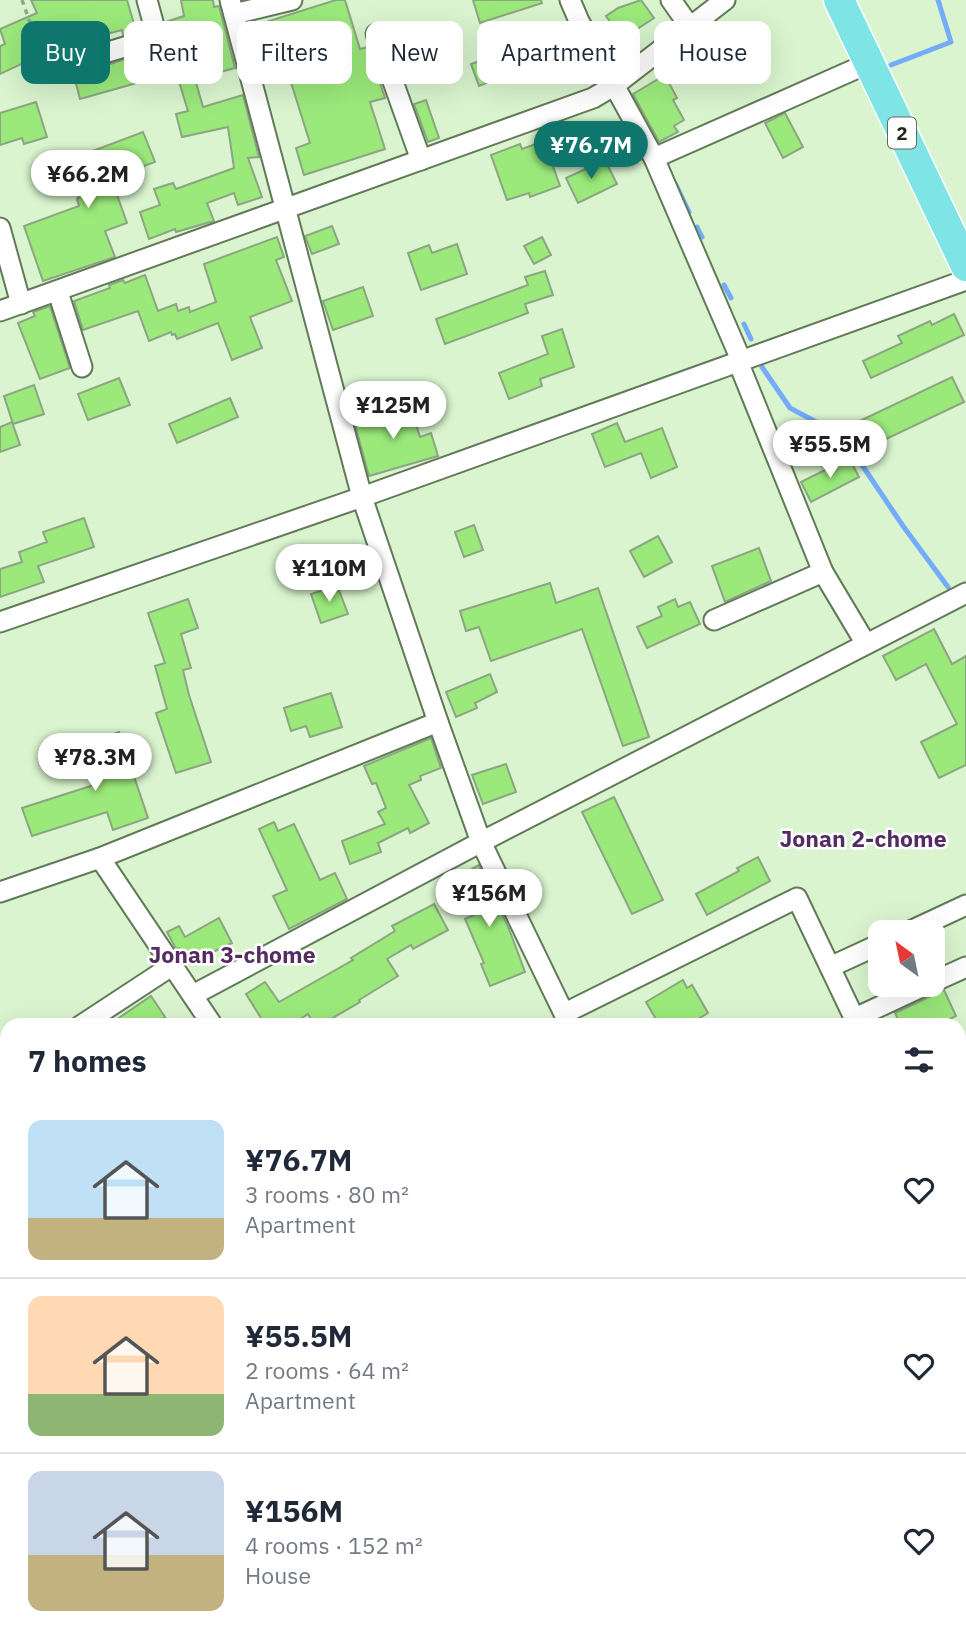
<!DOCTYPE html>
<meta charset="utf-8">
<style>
body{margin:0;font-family:"IBM Plex Sans",sans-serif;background:#f6f6f7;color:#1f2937;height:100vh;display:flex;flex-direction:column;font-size:26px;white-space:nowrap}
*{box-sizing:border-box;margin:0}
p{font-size:23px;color:#747a83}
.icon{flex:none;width:38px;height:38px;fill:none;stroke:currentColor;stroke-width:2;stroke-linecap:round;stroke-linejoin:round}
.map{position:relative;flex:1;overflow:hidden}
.sheet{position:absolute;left:0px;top:1018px;width:966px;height:625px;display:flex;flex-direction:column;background:#fff;border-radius:21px 21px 0 0;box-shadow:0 7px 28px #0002}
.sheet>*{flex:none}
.guide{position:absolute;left:21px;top:21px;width:924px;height:63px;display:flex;gap:14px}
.needle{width:46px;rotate:327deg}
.buttons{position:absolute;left:868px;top:920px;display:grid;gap:14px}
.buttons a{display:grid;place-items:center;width:77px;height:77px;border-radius:14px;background:#fff;box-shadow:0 7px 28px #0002;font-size:35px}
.price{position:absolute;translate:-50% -60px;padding:0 16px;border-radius:24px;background:#fff;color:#222;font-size:23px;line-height:46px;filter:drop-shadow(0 2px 4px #0008)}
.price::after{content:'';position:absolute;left:50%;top:42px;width:21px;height:16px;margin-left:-10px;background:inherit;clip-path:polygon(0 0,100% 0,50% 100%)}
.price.on{background:#0f766e;color:#fff}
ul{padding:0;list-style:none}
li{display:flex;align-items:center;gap:21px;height:175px;padding:0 28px}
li+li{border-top:2px solid #e0e1e3}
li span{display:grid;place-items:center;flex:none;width:196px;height:140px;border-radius:14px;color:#555}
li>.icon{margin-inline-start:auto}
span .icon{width:84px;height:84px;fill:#fffc;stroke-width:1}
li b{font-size:30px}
h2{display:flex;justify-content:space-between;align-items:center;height:84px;padding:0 28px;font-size:30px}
.pill{padding:0 24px;border-radius:14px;background:#fff;box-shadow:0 7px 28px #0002;font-size:24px;line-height:63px}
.pill.on{background:#0f766e;color:#fff}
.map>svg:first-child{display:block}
</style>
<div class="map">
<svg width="966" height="1643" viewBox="0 0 966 1643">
<defs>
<pattern id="grass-tufts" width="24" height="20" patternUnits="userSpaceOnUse" patternTransform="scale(1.75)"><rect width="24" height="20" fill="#f9cacb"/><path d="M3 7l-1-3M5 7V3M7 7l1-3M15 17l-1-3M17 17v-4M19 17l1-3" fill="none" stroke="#d5aeae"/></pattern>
</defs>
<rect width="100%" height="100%" fill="#d9f4ce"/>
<g fill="url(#grass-tufts)">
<path d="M966 1343V1547L959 1551V1346Z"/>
<path d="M535 1636H728V1637L713 1643H539Z"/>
</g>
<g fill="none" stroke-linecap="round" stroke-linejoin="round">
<g stroke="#74acfb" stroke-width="5">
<path d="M891 65 951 42 938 0"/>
<path d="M675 183 689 212"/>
<path d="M697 227 702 237"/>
<path d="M724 285 731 298"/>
<path d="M744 324 751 339"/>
<path d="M762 367 790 408 837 433 862 465 903 526 948 587"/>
</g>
<g stroke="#74acfb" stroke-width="33">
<path d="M0 1144 7 1146"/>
<path d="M489 1636 494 1643"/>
</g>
</g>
<g fill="#9be97b" stroke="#8ca582" stroke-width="2">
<path d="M31 0H127L136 31 123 35 122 30 99 36 98 33 58 47 0 74V46L5 44 0 29 37 13Z"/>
<path d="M181 0H213L214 7 219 6 235 68 195 79 203 107 243 95 259 157 248 158 262 197 238 205 234 193 207 203 214 221 176 232 175 229 149 239 140 212 160 205 154 189 173 183 176 189 234 168 228 127 182 137 176 114 188 111 176 72 80 99 74 76 165 46 171 39 166 22 184 16Z"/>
<path d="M336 0H345L360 49 368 47 385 98 370 102 385 149 304 175 296 148 310 143 288 73 342 55 333 28 310 35 308 29 266 41 270 55 258 59 250 27Z"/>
<path d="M473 0H541L542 3 480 23Z"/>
<path d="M641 0 654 18 622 39 606 16 618 8Z"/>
<path d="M567 24 575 47 515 66 517 71 479 86 471 64 519 46 517 40Z"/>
<path d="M438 37 445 59 409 71 402 49Z"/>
<path d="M629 38 637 52 618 67 609 51Z"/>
<path d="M665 75 677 98 673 100 684 120 674 126 678 132 659 142 633 94Z"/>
<path d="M426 100 439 138 428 142 414 104Z"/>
<path d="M36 102 47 137 24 144 22 138 0 145V113Z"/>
<path d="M785 113 803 147 783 158 765 123Z"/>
<path d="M143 132 155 162 111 178 127 223 105 231 115 257 43 281 24 226 79 206 77 199 79 198 66 161Z"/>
<path d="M544 141 560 186 530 197 529 193 507 200 491 155 520 144 522 149Z"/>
<path d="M605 160 617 184 578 203 566 178Z"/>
<path d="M332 226 339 244 312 254 305 236Z"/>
<path d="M277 237 284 257 276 260 292 301 250 317 262 348 232 360 218 323 177 339 175 334 172 335 171 332 149 341 138 311 83 330 74 301 110 288 109 285 123 280 125 283 145 275 158 311 176 304 178 311 189 307 190 312 216 302 204 264Z"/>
<path d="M542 237 551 255 534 264 524 246Z"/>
<path d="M457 244 467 274 421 290 408 253 429 245 432 253Z"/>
<path d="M545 271 553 295 525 304 528 313 445 344 436 319 528 285 525 277Z"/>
<path d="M363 287 373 316 333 330 323 301Z"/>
<path d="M50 306 70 368 40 379 18 323 35 316 33 312Z"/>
<path d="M954 314 964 335 871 378 863 361 902 343 898 336 930 321 932 325Z"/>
<path d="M562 329 574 367 540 379 542 386 509 399 499 373 548 354 542 336Z"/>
<path d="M952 377 964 402 861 451 849 426Z"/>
<path d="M119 378 130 405 88 420 78 394Z"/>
<path d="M34 385 44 414 13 424 4 396Z"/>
<path d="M230 398 238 417 177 443 169 424Z"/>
<path d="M397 406 398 409 410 406 420 437 431 433 438 456 369 476 354 421Z"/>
<path d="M12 422 20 445 0 452V427Z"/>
<path d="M617 423 625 442 662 428 677 467 651 478 641 453 605 467 592 434Z"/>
<path d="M849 458 859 477 811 502 801 482Z"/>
<path d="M84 518 94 547 38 566 44 582 0 597V569L22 562 19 552 47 542 43 532Z"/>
<path d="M474 525 483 550 464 557 455 532Z"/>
<path d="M658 536 672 562 644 577 630 551Z"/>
<path d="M759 548 771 581 725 602 712 566Z"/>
<path d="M550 583 556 603 598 588 649 737 623 746 582 629 491 661 479 627 466 631 460 611Z"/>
<path d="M337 585 348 614 321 623 311 594Z"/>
<path d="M188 599 198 628 181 634 191 668 183 670 189 695 211 762 176 773 156 713 167 709 155 666 165 663 148 613Z"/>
<path d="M675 599 678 607 690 602 700 624 647 648 637 627 662 616 658 607Z"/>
<path d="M934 629 952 664 966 656V765L939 778 921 742 957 724 926 664 896 680 883 656Z"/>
<path d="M490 674 497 692 475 703 477 708 456 717 446 692Z"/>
<path d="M331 693 342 727 310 737 306 726 291 731 284 708Z"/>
<path d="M119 732 148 818 113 830 107 812 32 836 22 808 97 784 83 745Z"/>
<path d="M431 738 441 768 420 776 421 780 409 785 429 823 410 833 408 828 378 843 381 852 350 864 342 841 385 824 378 812 386 808 376 783 372 784 364 766Z"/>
<path d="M506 764 516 792 483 804 472 775Z"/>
<path d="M614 797 663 900 632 914 582 812Z"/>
<path d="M274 822 278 831 294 824 320 880 335 873 347 899 289 929 273 896 287 890 259 829Z"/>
<path d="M758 857 770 881 707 915 696 894 739 871 737 868Z"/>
<path d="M479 865 509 929 525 972 490 986 481 964 484 963 465 919 474 915 453 880Z"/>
<path d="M434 904 448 930 413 949 411 945 387 959 398 976 359 1000 360 1002 319 1026H315L308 1014 290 1026H266L246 994 265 982 279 1002 353 960 351 958 395 931 392 926Z"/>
<path d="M219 918 232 943 188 964 179 948 176 949 167 932 179 926 185 937Z"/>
<path d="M683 980 687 988 692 985 708 1013 687 1026H660L646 1002Z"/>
<path d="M944 990 956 1016 936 1026H901L895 1013Z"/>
<path d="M151 996 165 1017 153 1026H107Z"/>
</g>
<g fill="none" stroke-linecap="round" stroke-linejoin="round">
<g stroke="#617a58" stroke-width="13">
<g id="service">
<path d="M959 1559 966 1555"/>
<path d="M736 1636 739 1643"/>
<path d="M779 1643 793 1636"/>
</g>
</g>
<g stroke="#617a58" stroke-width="23">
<g id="minor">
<path d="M230 0 362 497 438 722 481 842 570 1026"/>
<path d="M570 0 579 21 654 158 741 360V369L823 572 866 644"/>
<path d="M671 0 690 27"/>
<path d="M234 14 292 0"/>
<path d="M376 34 421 160"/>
<path d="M46 71 157 37 147 0"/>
<path d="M654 158 869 63"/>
<path d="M0 228 21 304"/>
<path d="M58 292 82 367"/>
<path d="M0 311 593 98 615 85 725 0"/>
<path d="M714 620 823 572"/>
<path d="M0 622 362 497 966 280"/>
<path d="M100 858 213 1026"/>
<path d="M0 892 100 858 438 722"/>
<path d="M906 933 966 905"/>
<path d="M830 967 880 944"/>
<path d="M933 982 966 967"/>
<path d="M193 995 481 842 966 593"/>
<path d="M565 1013 797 898 858 1026"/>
<path d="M855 1018 926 985"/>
<path d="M80 1026 173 965"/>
<path d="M0 1177 7 1179"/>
<path d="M959 1235 966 1250"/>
<path d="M0 1254 7 1251"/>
<path d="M0 1534 7 1549"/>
<path d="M48 1636 51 1643"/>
<path d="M425 1636 429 1643"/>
<path d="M523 1636 528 1643"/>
</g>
</g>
<g stroke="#617a58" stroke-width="32">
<g id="secondary">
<path d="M959 1318 966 1315"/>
<path d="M90 1643 106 1636"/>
</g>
</g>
<g stroke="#fff" stroke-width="33">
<path id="primary" d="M839 0 966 266"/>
</g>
<path stroke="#92a78a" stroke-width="3.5" stroke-dasharray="5 5" stroke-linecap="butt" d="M22 0 41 54"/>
<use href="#service" stroke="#fff" stroke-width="10"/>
<use href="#minor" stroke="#fff" stroke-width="19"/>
<use href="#secondary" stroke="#bff2f3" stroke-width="28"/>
<use href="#primary" stroke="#7fe4e6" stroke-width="30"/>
</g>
<g text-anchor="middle" stroke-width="5" stroke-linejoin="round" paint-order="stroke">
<rect fill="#fff" stroke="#62695f" stroke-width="2" x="888" y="117.5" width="28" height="31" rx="5"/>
<g font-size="19" font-weight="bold" fill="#1f291b">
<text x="902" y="140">2</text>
</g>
<g font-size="23" font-weight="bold" fill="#552c62" stroke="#fff">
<text x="863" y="847">Jonan 2-chome</text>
<text x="232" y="963">Jonan 3-chome</text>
</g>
</g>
</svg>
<div class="buttons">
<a><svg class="needle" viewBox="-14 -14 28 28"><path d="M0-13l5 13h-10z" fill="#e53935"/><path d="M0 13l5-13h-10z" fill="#747a83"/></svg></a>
</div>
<b class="price on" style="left:591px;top:181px">¥76.7M</b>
<b class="price" style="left:88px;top:210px">¥66.2M</b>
<b class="price" style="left:393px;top:441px">¥125M</b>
<b class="price" style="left:830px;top:480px">¥55.5M</b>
<b class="price" style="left:329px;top:604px">¥110M</b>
<b class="price" style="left:95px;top:793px">¥78.3M</b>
<b class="price" style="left:489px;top:929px">¥156M</b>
<div class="guide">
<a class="pill on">Buy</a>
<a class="pill">Rent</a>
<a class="pill">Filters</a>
<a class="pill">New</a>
<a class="pill">Apartment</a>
<a class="pill">House</a>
</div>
<section class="sheet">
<h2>7 homes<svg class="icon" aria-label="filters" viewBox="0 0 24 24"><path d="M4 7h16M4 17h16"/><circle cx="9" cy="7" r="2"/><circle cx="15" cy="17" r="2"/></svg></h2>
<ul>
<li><span style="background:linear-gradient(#bfe0f5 70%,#c2b280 0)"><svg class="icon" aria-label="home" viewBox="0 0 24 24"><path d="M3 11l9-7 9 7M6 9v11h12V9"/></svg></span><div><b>¥76.7M</b><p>3 rooms · 80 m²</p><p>Apartment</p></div><svg class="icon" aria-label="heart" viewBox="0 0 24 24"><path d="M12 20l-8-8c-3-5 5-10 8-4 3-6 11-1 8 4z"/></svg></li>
<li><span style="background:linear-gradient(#ffd9b3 70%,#8fb573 0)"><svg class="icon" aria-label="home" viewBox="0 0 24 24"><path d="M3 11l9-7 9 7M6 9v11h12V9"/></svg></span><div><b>¥55.5M</b><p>2 rooms · 64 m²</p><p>Apartment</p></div><svg class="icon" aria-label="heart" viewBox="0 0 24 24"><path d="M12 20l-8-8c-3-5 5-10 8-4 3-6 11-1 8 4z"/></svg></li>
<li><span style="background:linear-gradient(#c9d6e8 60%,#c2b280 0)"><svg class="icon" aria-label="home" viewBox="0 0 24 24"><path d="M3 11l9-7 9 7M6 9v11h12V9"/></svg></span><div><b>¥156M</b><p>4 rooms · 152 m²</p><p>House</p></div><svg class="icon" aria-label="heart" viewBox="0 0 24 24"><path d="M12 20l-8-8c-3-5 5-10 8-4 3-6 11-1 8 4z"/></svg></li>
</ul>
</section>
</div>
